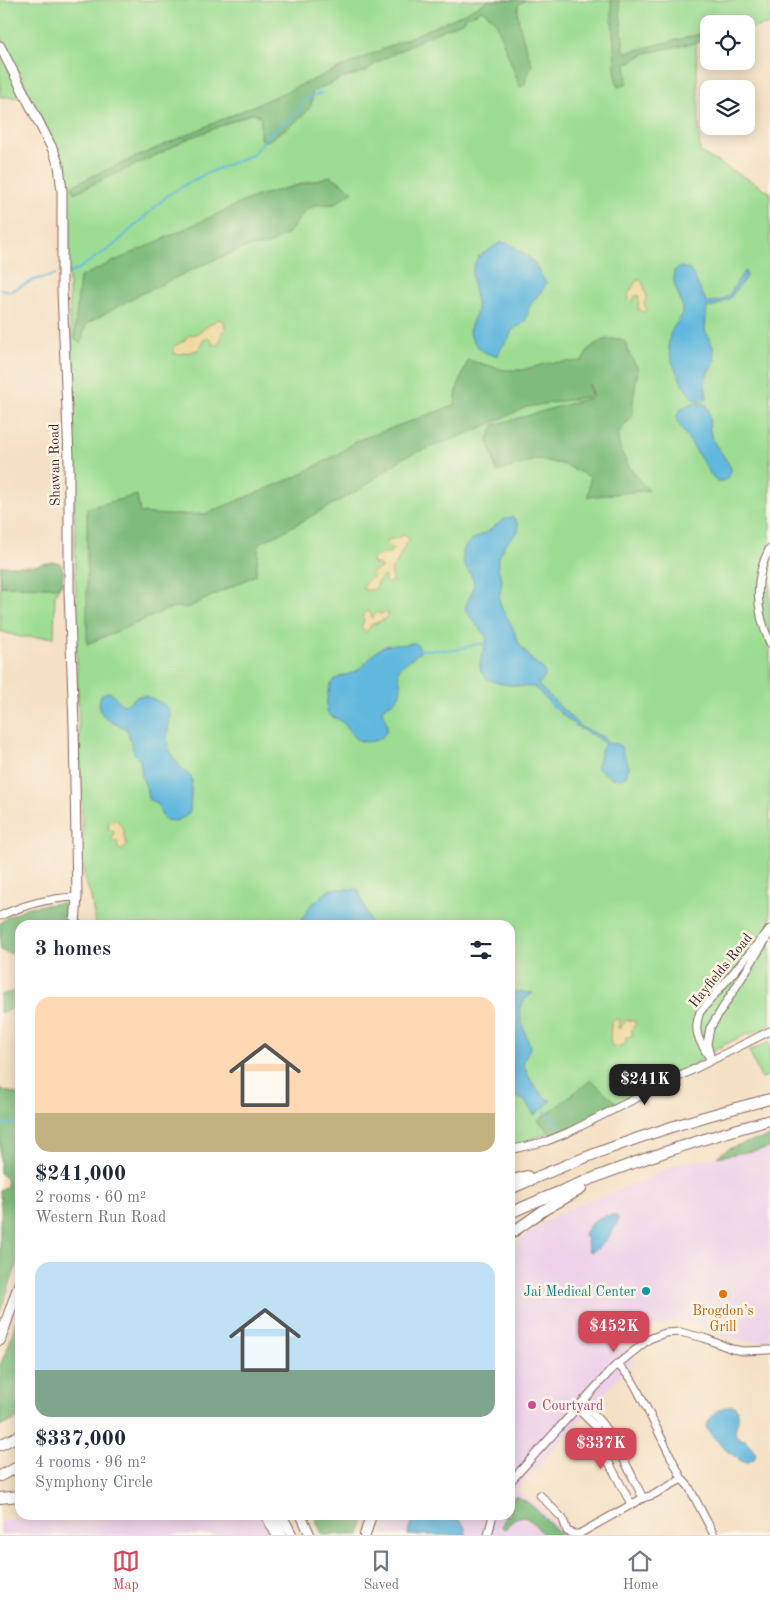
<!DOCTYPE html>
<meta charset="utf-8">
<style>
body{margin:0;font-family:"Old Standard TT",serif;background:#f2f2f3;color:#1f2937;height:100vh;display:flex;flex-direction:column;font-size:19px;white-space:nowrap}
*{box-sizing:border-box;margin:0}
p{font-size:16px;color:#747a83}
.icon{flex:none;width:28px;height:28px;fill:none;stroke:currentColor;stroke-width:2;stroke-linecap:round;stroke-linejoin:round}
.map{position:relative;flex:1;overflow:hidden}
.drawer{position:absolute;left:15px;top:920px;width:500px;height:600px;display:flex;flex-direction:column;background:#fff;border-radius:15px;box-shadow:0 2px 12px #0003}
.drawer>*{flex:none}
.fabs{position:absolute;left:700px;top:15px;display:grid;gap:10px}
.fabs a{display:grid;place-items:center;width:55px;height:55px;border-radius:10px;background:#fff;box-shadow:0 2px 12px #0003;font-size:25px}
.price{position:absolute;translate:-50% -42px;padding:0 11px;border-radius:10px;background:#d1495b;color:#fff;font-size:16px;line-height:32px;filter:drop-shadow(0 1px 2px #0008)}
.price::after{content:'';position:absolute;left:50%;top:30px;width:15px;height:11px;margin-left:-8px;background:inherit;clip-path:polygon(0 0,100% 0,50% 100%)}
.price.current{background:#222;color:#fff}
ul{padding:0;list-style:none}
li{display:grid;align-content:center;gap:10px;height:265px;padding:0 20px}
li span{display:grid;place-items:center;height:155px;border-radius:15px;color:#555}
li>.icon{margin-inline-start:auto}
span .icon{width:90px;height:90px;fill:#fffc;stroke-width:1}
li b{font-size:21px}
h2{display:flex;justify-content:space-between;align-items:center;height:60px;padding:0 20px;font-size:21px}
.tabs{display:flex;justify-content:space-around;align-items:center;height:70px;border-top:1px solid #e0e1e3;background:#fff;font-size:14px;color:#747a83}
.tabs a{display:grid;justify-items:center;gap:2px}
.tabs .current{color:#d1495b}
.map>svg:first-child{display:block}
</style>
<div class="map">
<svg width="770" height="1535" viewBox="0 0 770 1535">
<rect width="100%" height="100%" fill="#fcf5e5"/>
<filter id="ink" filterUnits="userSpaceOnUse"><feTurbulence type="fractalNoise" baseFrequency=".02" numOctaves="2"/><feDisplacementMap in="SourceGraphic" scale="10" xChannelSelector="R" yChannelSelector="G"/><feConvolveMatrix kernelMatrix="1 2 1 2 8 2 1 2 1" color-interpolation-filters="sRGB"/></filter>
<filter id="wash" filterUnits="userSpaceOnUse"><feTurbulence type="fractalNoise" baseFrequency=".0096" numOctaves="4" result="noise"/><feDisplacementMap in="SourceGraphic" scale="20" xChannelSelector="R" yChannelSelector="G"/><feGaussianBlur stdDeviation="1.12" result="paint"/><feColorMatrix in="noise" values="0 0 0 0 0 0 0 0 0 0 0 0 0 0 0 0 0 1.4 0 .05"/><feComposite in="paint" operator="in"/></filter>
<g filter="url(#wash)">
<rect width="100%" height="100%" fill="#f4e0c4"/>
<g fill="#edd1e9">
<path d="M770 1149V1341H745L721 1336 698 1324 675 1321 644 1330 624 1344 633 1362 530 1475 517 1491 540 1508 565 1535H384L387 1515H510V1253L520 1241 532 1231 558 1214 588 1201 642 1181 679 1163Z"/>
<path d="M43 1515 71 1524 99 1515H260L264 1519 271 1535H0V1522Z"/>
</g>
<g fill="#9ddd93" stroke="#747e5f">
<path d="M0 0H770V24L746 29V24H709V37L696 40 700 152 770 192V1027C742 1035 723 1043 700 1061L567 1128 560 1127 519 1145 510 1146V925H96L90 893 84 879 76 640 74 447 66 191 65 176 57 151 0 34Z"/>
<path d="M0 54 23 97H0Z"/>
<path d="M0 586 59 587 55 594 54 637H20L0 631Z"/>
<path d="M770 1042V1076L761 1078 749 1051Z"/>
</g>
<g fill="#7ebc7d" stroke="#646e54">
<path d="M489 0H526L519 4C514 18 527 50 532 64L526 78 525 85 520 87 495 20 482 10 477 13 466 17 464 21 422 39 376 63 367 71 343 78 314 91 312 93C312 97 313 101 311 105 305 118 281 131 269 140L264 141 260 138 261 117 253 113 185 140 159 154 74 193 72 186 88 178 459 16Z"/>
<path d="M611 0H619L624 51 628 52 709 32V40L646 53 626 64 627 83 618 87 616 80Z"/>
<path d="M331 176 353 191 335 204 317 205 306 210 288 233 268 245 246 247 200 266 135 297 86 324 81 344 74 338 80 277 254 197Z"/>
<path d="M606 339H621L626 343 627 350 638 369 633 401V415C629 422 621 427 619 434 614 449 638 481 649 490L588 497 590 477 565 465 538 459 497 472 488 439 494 425 593 397 589 384 591 396 527 407 469 433 404 457 362 488 277 535 259 543 256 575 187 608 174 607 87 644V508L137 495 140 513 168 515 205 514 298 476 338 454 356 441 455 405 457 389 468 360 505 370H522L549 363 582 361 590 348Z"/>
<path d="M52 562 60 563 63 571 62 584 59 587 0 586V566H33Z"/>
<path d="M60 903 64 904 65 925H20V953H8L0 950V923L6 918 28 907Z"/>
<path d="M20 990V1005L0 1013V995Z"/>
<path d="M591 1080 619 1105 552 1137 547 1129 538 1121Z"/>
<path d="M0 1089 20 1095V1255L0 1313V1223C3 1214 0 1200 0 1190L7 1187 6 1179 0 1173Z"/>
<path d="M770 1137V1148L717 1157C731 1144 751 1142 770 1137Z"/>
<path d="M20 1305V1418L0 1426V1365L9 1345Z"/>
<path d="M514 1496C528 1500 537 1510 547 1521 551 1526 558 1530 562 1535H543C537 1526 524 1510 513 1520 510 1522 507 1527 505 1530L502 1527 505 1515H510V1503Z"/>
<path d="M313 1515H365L359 1535H323Z"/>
</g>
<g fill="#eeda9e" stroke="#9c7c64">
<path d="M637 280H640C645 284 644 291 647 296L644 304 647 310 644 312 638 309 639 296H635L632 302 629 299 628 294Z"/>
<path d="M218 319 224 321 225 328 219 344 213 345 210 338H207L203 341 198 350 179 354 173 353V348L177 344 183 342 189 335 196 334Z"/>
<path d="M403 534 408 536 409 541C401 549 400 560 392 569V582L387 583 385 581V577L383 576 378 581 377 586 373 590H366L363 589V586L368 579 373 577 372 572 381 568 380 565 373 564 372 559 381 554 390 553 393 549 388 546 387 542 390 539 398 538Z"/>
<path d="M368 611 371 613 372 618 377 612 380 614 386 612 388 615 385 619 371 625 367 632 363 630 361 627 364 620 362 616Z"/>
<path d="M115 820 118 821 124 831V837L127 845 123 850 118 849 117 841H111L114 832 108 829 109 822Z"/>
<path d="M619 1018 620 1021 618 1027 619 1029 626 1020 634 1021 636 1025 631 1030 633 1035 625 1038 626 1043 624 1045 616 1047 611 1045 610 1041 611 1022Z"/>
</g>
<g fill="#61b8de" stroke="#566c84">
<path d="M501 242 510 244 531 259 546 283 544 288 530 305 525 322 512 330 509 338 501 348 498 355C484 357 472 343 469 331L477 310 472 275 473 268 478 257Z"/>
<path d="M680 267 689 269 692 273 707 303C711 301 717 302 722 300 733 295 737 279 745 271L747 276 729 299 713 307H707L705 330 713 347 715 360 713 365 706 376 705 383 707 398 703 401 693 399C690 394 684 389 682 383 675 368 664 349 671 332 675 323 683 319 682 308 681 294 671 285 674 271Z"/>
<path d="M695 402 705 404C712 412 708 421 710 431 712 445 726 456 731 469 731 476 726 482 718 481L712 476 677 421 676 417 682 408Z"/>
<path d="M513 517 518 524V532L505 544 498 560V569L502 580 499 599 501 607 512 626 519 644 531 659 543 669 545 674 544 678 538 685 581 727 603 737 608 743 620 745 629 767 626 776 622 779 612 778 597 768 601 750 605 745C597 735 585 733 575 725 560 714 547 700 534 687H529C515 685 479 686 480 665 481 656 485 647 487 638L466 611C464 601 473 596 474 586 474 577 469 573 465 566 463 563 463 559 463 555 463 541 477 538 487 532 496 527 501 518 513 517Z"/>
<path d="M412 643C417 643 420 647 420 652L399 668C396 678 405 687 398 697 394 704 386 705 382 710 383 716 388 723 387 729 384 742 364 745 355 738 349 733 347 725 341 721 337 718 330 717 328 713 324 708 329 686 333 681 340 674 350 676 358 670 368 663 373 650 386 646 394 643 403 646 412 643Z"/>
<path d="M108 692C114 693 117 701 123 705 130 704 134 697 140 696 145 695 150 698 155 700 183 711 163 724 168 745 172 761 183 768 192 779L190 811 186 816 176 821 166 820 162 816 157 804 148 799 146 786 142 778 140 760 134 753 127 729C112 722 93 717 101 695Z"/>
<path d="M330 889H358L371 925H299L310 906Z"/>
<path d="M510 991 533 993 525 999 519 1009 522 1024 530 1047 523 1063C530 1081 535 1090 551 1101L534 1115C524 1101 528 1101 510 1094Z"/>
<path d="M612 1215 617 1216 618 1218C618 1228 600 1249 591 1252L588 1250 587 1240 584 1234C590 1222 598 1216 612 1215Z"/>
<path d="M732 1405 735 1406C741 1416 737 1421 735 1432L737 1438 745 1440 756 1454 754 1459 746 1463C735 1459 709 1436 706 1426 712 1414 719 1408 732 1405Z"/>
<path d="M412 1515C430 1515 466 1509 466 1535H408Z"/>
</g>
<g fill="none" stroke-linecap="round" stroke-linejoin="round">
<g stroke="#61b8de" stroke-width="2">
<path d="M67 274 75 271 113 246 168 195 181 187 205 174 252 155 269 134 298 112 304 102 311 97 321 93"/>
<path d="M0 289 11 291 34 280 55 275"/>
<path d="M420 650H456L477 644H486"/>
<path d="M549 702 553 707 557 708"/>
<path d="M541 1107 559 1125"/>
<path d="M0 1124H20"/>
</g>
</g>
</g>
<g filter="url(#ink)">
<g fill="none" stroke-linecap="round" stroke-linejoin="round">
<g stroke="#866361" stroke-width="9">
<g id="minor">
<path d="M770 548C753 578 756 612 770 643"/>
<path d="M0 916C25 904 49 898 77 897"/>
<path d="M710 1055 707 1044 710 1028 770 933"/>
<path d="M711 1060C700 1042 692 1033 700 1012L770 929"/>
<path d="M510 1150 547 1141 569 1132 770 1031"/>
<path d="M617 1364 630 1377 636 1387 682 1479 689 1487 714 1535"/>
<path d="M578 1405C604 1410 631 1475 643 1498"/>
<path d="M578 1405 581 1412 596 1427 598 1442 631 1504"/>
<path d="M510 1482 613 1368 649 1339 665 1333 680 1332 704 1338 732 1349 743 1351 770 1350"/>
<path d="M540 1495 563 1519 567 1531 574 1534H579"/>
<path d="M579 1534 643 1498 653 1495 682 1479"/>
<path d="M488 1535 493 1515"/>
</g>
</g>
<g stroke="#866361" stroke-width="11">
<g id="major">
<path d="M0 46 54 152 59 166 62 191V290L69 458V590L74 726 77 897 75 925"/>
<path d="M273 1515 282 1535"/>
<path d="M282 1515 292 1535"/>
<path d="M301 1515 310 1535"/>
</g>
</g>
<g stroke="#866361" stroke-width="12">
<g id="highway">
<path d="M510 1181 527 1176"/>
<path d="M510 1189C594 1151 681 1121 770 1099"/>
<path d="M510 1213C594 1175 681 1144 770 1120"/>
<path d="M510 1234 544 1210 581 1189"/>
<path d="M0 1340 20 1282"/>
<path d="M0 1445 20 1435"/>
<path d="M0 1476 20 1466"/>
<path d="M0 1498 20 1496"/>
<path d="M266 1515 277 1535"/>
<path d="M365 1535 371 1515"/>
</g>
</g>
<use href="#minor" stroke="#fff" stroke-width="7"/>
<use href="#major" stroke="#fff" stroke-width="9"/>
<use href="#highway" stroke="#fff" stroke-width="10"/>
</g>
</g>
<circle fill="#0f9aa8" stroke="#fcf5e5" stroke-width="2" cx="646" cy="1291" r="5"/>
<circle fill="#e8710a" stroke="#fcf5e5" stroke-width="2" cx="723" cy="1294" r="5"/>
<circle fill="#d1479c" stroke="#fcf5e5" stroke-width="2" cx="532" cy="1405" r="5"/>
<g text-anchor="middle" stroke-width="5" stroke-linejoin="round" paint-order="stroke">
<g font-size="14" fill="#4a1f2b" stroke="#fcf5e5">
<text transform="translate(54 465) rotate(-91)" y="5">Shawan Road</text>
<text transform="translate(720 970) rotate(-51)" y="5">Hayfields Road</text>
</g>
<g font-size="14" fill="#0d838f" stroke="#fcf5e5" text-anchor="end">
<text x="636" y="1296">Jai Medical Center</text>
</g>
<g font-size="14" fill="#c56008" stroke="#fcf5e5">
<text x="723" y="1315">Brogdon’s<tspan x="723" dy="16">Grill</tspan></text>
</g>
<g font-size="14" fill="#b23c85" stroke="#fcf5e5" text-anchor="start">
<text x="542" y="1410">Courtyard</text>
</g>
</g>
</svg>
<div class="fabs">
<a><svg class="icon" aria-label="locate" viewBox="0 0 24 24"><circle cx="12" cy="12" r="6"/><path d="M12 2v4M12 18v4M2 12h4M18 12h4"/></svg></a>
<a><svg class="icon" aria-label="layers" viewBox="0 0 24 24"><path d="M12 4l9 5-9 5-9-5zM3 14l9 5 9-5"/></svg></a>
</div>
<b class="price current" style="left:645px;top:1106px">$241K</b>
<b class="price" style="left:614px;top:1353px">$452K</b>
<b class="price" style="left:601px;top:1470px">$337K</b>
<section class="drawer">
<h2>3 homes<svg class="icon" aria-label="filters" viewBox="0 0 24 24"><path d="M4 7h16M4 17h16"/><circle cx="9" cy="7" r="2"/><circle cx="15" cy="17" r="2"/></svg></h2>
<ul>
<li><span style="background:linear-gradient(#ffd9b3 75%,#c2b280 0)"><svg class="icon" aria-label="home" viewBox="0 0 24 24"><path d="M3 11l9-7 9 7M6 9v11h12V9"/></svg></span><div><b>$241,000</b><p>2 rooms · 60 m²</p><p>Western Run Road</p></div></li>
<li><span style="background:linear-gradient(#bfe0f5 70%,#7fa58c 0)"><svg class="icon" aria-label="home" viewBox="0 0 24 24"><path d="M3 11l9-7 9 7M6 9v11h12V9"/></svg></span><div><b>$337,000</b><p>4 rooms · 96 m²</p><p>Symphony Circle</p></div></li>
</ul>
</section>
</div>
<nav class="tabs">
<a class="current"><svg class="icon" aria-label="map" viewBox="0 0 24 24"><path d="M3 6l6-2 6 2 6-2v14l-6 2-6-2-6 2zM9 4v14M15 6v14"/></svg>Map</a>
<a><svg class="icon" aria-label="saved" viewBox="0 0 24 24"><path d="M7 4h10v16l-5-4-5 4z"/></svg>Saved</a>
<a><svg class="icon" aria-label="home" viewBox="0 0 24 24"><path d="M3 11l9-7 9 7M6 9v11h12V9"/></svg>Home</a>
</nav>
